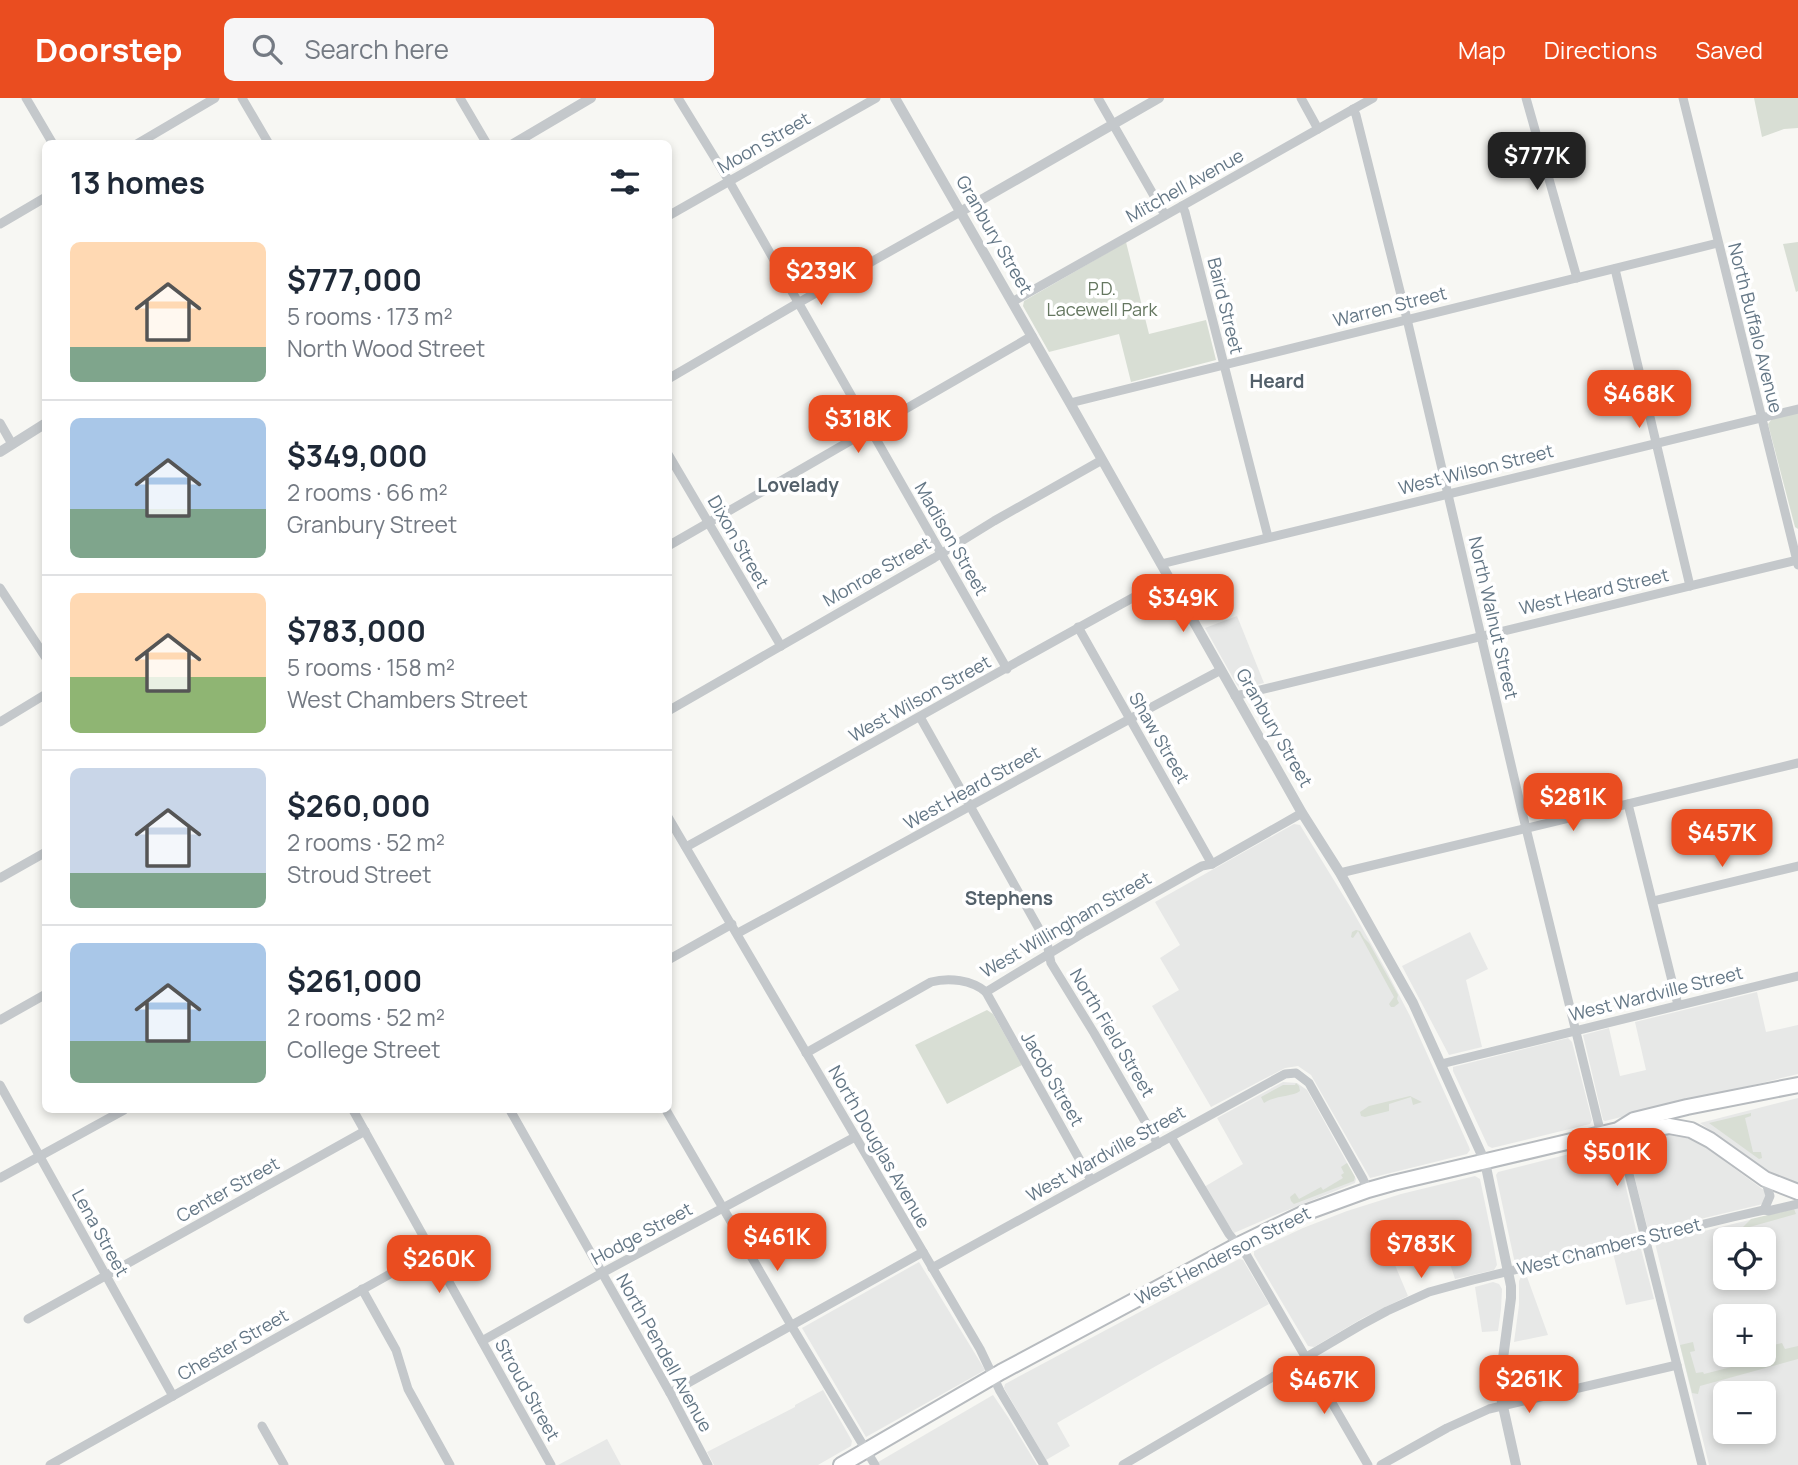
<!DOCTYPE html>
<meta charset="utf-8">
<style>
body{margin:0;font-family:Manrope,sans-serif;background:#f6f6f7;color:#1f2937;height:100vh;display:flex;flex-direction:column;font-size:26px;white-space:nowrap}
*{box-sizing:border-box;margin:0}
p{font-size:23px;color:#747a83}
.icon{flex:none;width:38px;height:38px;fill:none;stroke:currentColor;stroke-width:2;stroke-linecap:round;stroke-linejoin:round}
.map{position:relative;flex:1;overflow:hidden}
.side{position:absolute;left:42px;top:42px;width:630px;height:973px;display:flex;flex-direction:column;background:#fff;border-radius:10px;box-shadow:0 4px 10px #0003}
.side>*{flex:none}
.tools{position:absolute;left:1713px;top:1129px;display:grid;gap:14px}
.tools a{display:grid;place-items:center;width:63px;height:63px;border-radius:10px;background:#fff;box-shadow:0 4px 10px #0003;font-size:35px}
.price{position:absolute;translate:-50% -60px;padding:0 16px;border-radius:14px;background:#ea4d20;color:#fff;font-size:23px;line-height:46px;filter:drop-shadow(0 2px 4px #0008)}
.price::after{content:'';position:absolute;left:50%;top:42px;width:21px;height:16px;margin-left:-10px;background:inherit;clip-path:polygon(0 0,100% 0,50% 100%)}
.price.active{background:#222;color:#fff}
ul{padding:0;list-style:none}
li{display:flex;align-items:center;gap:21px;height:175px;padding:0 28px}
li+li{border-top:2px solid #e0e1e3}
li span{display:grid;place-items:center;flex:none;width:196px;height:140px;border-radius:10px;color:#555}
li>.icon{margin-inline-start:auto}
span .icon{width:84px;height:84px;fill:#fffc;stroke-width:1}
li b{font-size:30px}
h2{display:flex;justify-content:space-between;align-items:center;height:84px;padding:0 28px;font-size:30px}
header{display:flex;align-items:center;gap:42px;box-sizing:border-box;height:98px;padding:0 35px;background:#ea4d20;color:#fff}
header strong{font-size:33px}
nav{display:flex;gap:38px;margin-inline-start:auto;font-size:24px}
.search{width:490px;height:63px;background:#f6f6f7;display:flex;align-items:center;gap:18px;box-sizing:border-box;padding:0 24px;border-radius:10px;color:#747a83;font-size:26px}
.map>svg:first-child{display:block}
</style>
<header>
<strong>Doorstep</strong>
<div class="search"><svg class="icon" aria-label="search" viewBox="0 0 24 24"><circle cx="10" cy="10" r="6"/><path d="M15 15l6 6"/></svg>Search here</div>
<nav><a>Map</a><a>Directions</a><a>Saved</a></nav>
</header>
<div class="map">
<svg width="1798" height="1367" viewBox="0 0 1798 1367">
<rect width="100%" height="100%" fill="#f7f7f3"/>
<g fill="#e7e8e7" fill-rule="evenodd">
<path d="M1237 518 1264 585 1241 591 1237 587 1205 530Z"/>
<path d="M1294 726 1300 727 1351 810 1387 874 1410 918 1469 1049 1470 1052 1467 1056 1370 1080 1311 977 1298 968 1285 970 1211 1009 1152 908 1179 892 1160 860 1180 847 1155 804Z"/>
<path d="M1470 834 1488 871 1466 882 1482 949 1449 957 1402 868Z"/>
<path d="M1757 894 1766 934 1798 927V976L1605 1023 1603 1022 1583 937 1609 930 1620 978 1646 972 1635 924Z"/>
<path d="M1568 940 1572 944 1592 1022 1590 1026 1492 1050 1488 1048 1453 973V969Z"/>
<path d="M1283 984 1297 985 1307 992 1356 1081 1355 1085 1273 1118 1234 1135 1204 1089 1243 1066 1217 1020Z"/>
<path d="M1798 1000V1086L1776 1078 1700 1025Z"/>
<path d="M1653 1036H1671L1687 1040 1704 1048 1765 1093 1767 1095 1763 1106 1650 1133 1647 1128 1626 1045 1629 1041Z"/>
<path d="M1613 1045 1616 1047 1637 1136 1634 1138 1523 1165 1516 1164 1514 1161 1496 1077 1498 1074Z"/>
<path d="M1475 1078 1480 1081 1493 1144 1497 1167 1494 1172 1455 1181 1439 1132 1387 1148 1408 1198 1363 1220 1314 1249 1308 1248 1254 1157V1153L1303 1130 1347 1113 1401 1096Z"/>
<path d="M1798 1110V1367H1709L1655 1145ZM1726 1141H1764V1180H1726ZM1726 1218H1764V1256H1726ZM1726 1295H1764V1334H1726Z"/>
<path d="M1637 1149 1641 1151 1654 1201 1626 1207 1613 1155Z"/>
<path d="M1239 1161 1243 1162 1269 1206 1156 1268 1057 1325 1070 1348 1046 1362 1004 1290 1005 1286Z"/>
<path d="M919 1164 985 1272 866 1339 802 1230Z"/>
<path d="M1526 1176 1548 1237 1514 1244 1519 1207V1183L1521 1179Z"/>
<path d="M1493 1184 1499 1186 1502 1191 1501 1211 1498 1233 1482 1234 1475 1189Z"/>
<path d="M823 1292 852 1343 851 1348 818 1367H714L707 1354 795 1309V1307Z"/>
<path d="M993 1297 1008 1319 1037 1367H873Z"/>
<path d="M607 1341 621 1367H558Z"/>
</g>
<g fill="#d8ded4">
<path d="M1754 0H1798V30L1784 31 1762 39Z"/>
<path d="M1126 144 1149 236 1206 222 1216 262 1131 284 1119 236 1049 254 1023 208 1024 203Z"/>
<path d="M1798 144V193L1796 194 1783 146Z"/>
<path d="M1798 315V431L1795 429 1768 326 1772 321Z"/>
<path d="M1356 832 1360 833 1364 840 1369 845 1398 897 1397 901 1399 905 1394 909H1391L1389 906 1394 899 1358 833 1353 840 1351 839 1352 834Z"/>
<path d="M987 912 993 916 1022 967 947 1006 915 947Z"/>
<path d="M1296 985 1299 988 1300 993C1292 999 1276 997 1264 1005L1261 999 1283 987H1295Z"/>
<path d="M1410 998 1422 1004 1413 1007 1411 999 1389 1006V1013L1365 1019 1361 1018 1360 1014 1369 1008Z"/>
<path d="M1751 1015V1018L1745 1020 1753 1054H1761L1762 1060 1759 1061 1709 1025Z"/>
<path d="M1347 1065 1355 1079 1354 1083 1294 1106 1291 1103 1290 1099 1295 1095 1299 1101 1321 1089 1323 1092 1343 1080 1341 1077 1344 1075 1341 1069Z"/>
<path d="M1794 1111 1796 1116 1746 1130 1743 1129 1751 1121Z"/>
<path d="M1693 1244 1695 1253 1690 1254 1696 1275 1703 1274 1704 1276 1751 1264 1750 1257 1764 1256V1249L1782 1245 1785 1251 1798 1248V1261L1700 1288 1698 1296 1692 1295 1680 1247Z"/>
</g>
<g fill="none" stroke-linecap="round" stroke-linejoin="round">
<g stroke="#b7bbbf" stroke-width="18">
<g id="primary">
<path d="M1619 1032 1638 1033 1669 1028 1691 1032 1710 1042 1765 1081 1798 1094"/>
<path d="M841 1367 1001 1274 1238 1147 1302 1116 1368 1092 1393 1085 1618 1032 1634 1022 1687 1009 1798 987"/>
</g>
</g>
<g stroke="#c4c8cb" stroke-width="9">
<path d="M26 0 53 46"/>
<path d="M242 0 269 46"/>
<path d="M460 0 487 46"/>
<path d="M678 0 729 83 1007 571"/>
<path d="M1098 0 1165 117"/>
<path d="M1301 0 1318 31"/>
<path d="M1526 0 1577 180"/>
<path d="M1683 0 1798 467"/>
<path d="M1353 11 1356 17 1407 221 1524 722 1601 1036"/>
<path d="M137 46 215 0"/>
<path d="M1182 108 1185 114 1268 439"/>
<path d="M668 118 876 0"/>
<path d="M0 126 46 99"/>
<path d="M1615 171 1690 488"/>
<path d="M1012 204 1373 0"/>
<path d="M668 281 798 205 960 114"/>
<path d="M1070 305 1718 145"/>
<path d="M0 325 12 346"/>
<path d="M668 356 781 548"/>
<path d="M668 448 1032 238"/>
<path d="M1161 466 1798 311"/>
<path d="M0 490 46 560"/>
<path d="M1078 529 1212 766"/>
<path d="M1235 598 1797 462"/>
<path d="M668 613 934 460 994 423 1102 362"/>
<path d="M920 619 1047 845 1051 865 1094 935 1158 1046"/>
<path d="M0 624 46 596"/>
<path d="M1628 706 1678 907"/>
<path d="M668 719 980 1251 1000 1293 1044 1367"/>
<path d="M686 749C847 660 1007 568 1169 480"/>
<path d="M1340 775 1798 665"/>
<path d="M0 780 46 754"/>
<path d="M1653 803 1798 768"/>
<path d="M738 835C899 748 1059 658 1221 572"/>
<path d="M668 862 732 826"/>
<path d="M986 894 1091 1082"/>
<path d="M0 922 46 896"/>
<path d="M806 955 931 884C949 879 972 882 986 894L1085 834 1202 768 1212 766 1302 715"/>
<path d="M1441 966 1798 878"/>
<path d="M0 987 173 1298"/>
<path d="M353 1012 551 1367"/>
<path d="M510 1012 670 1295 708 1367"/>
<path d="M666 1012 791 1227 875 1367"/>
<path d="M1618 1032 1702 1367"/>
<path d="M1171 1039 1229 1136 1247 1158 1368 1367"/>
<path d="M0 1080 124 1012"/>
<path d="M1764 1112 1770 1098 1765 1081"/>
<path d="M932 1170 1285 976 1296 975 1309 985 1363 1081 1368 1092"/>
<path d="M362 1191 396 1252 408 1291 450 1367"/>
<path d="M28 1221 365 1033"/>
<path d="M482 1243 602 1175 855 1039"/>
<path d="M670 1295 923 1154"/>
<path d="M262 1328 284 1367"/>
<path d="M50 1367 431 1153"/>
<path d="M1123 1367 1361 1227 1387 1213 1429 1194 1473 1182 1733 1119 1764 1112 1768 1113 1798 1106"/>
<path d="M1381 1367 1447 1330 1489 1311 1677 1267"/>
</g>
<g stroke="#c4c8cb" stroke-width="10">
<path d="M895 0 1070 305 1302 715 1340 775 1413 905 1485 1064 1511 1188V1200L1500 1283V1295L1516 1367"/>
<path d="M513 46 591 0"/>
<path d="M960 114 1159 0"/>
<path d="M0 354 46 325"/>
</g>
<use href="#primary" stroke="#fff" stroke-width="14"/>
</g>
<g text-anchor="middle" stroke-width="7" stroke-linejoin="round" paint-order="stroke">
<g font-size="18" fill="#647786" stroke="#fff">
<text transform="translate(764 45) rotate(-30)" y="6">Moon Street</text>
<text transform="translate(1185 88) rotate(-29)" y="6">Mitchell Avenue</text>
<text transform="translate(994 137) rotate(60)" y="6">Granbury Street</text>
<text transform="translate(1225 208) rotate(76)" y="6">Baird Street</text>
<text transform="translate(1390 209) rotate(-14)" y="6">Warren Street</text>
<text transform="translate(1755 230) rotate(76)" y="6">North Buffalo Avenue</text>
<text transform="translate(1476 372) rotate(-14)" y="6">West Wilson Street</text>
<text transform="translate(951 441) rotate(60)" y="6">Madison Street</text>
<text transform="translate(738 444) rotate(60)" y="6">Dixon Street</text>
<text transform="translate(877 474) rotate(-30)" y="6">Monroe Street</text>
<text transform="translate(1594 494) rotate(-13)" y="6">West Heard Street</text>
<text transform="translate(1493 520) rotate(77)" y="6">North Walnut Street</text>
<text transform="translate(920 601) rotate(-29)" y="6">West Wilson Street</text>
<text transform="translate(1274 630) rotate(60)" y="6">Granbury Street</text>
<text transform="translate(1159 640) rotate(60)" y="6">Shaw Street</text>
<text transform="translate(972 690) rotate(-29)" y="6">West Heard Street</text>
<text transform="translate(1066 827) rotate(-30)" y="6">West Willingham Street</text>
<text transform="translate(1656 896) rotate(-14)" y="6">West Wardville Street</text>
<text transform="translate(1112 935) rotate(59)" y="6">North Field Street</text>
<text transform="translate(1052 981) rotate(60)" y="6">Jacob Street</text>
<text transform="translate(879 1049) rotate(60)" y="6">North Douglas Avenue</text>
<text transform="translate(1106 1056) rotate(-29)" y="6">West Wardville Street</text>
<text transform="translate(228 1092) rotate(-29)" y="6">Center Street</text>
<text transform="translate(100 1135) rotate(61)" y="6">Lena Street</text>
<text transform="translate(642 1136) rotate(-28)" y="6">Hodge Street</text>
<text transform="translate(1609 1149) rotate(-14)" y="6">West Chambers Street</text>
<text transform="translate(1223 1158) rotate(-27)" y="6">West Henderson Street</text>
<text transform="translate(233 1247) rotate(-30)" y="6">Chester Street</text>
<text transform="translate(664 1255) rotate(61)" y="6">North Pendell Avenue</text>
<text transform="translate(527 1292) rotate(61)" y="6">Stroud Street</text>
</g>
<g font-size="18" fill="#657760" stroke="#fff">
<text x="1102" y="197">P.D.<tspan x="1102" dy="21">Lacewell Park</tspan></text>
</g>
<g font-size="19" font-weight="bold" fill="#53606a" stroke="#fff">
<text x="1277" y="290">Heard</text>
<text x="798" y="394">Lovelady</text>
<text x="1009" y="807">Stephens</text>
</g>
</g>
</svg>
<div class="tools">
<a><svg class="icon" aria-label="locate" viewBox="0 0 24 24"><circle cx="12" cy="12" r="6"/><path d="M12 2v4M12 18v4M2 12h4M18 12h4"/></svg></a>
<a>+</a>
<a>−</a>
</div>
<b class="price active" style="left:1537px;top:94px">$777K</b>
<b class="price" style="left:821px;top:209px">$239K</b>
<b class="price" style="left:1639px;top:332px">$468K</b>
<b class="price" style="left:858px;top:357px">$318K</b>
<b class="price" style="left:1183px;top:536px">$349K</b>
<b class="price" style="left:1573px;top:735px">$281K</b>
<b class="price" style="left:1722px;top:771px">$457K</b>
<b class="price" style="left:1617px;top:1090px">$501K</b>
<b class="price" style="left:777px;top:1175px">$461K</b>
<b class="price" style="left:1421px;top:1182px">$783K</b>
<b class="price" style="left:439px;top:1197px">$260K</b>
<b class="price" style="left:1529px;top:1317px">$261K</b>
<b class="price" style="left:1324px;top:1318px">$467K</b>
<section class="side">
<h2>13 homes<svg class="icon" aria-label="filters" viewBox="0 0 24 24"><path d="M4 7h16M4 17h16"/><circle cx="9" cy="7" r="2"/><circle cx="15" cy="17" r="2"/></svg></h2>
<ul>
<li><span style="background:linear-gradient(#ffd9b3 75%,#7fa58c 0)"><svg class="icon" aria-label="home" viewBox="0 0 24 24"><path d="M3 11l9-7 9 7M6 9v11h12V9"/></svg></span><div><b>$777,000</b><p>5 rooms · 173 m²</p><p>North Wood Street</p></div></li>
<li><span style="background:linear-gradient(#a9c7e8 65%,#7fa58c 0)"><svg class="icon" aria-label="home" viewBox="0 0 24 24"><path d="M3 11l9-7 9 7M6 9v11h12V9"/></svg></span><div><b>$349,000</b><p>2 rooms · 66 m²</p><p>Granbury Street</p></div></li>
<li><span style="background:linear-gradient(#ffd9b3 60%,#8fb573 0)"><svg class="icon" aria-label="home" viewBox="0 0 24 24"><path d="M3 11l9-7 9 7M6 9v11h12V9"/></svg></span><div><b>$783,000</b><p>5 rooms · 158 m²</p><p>West Chambers Street</p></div></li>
<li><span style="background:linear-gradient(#c9d6e8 75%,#7fa58c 0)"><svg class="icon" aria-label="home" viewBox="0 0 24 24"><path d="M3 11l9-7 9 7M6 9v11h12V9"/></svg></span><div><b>$260,000</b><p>2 rooms · 52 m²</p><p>Stroud Street</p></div></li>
<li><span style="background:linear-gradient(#a9c7e8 70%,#7fa58c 0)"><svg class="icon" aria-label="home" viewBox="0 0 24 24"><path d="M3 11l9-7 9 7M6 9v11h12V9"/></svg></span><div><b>$261,000</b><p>2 rooms · 52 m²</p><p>College Street</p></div></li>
</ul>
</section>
</div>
